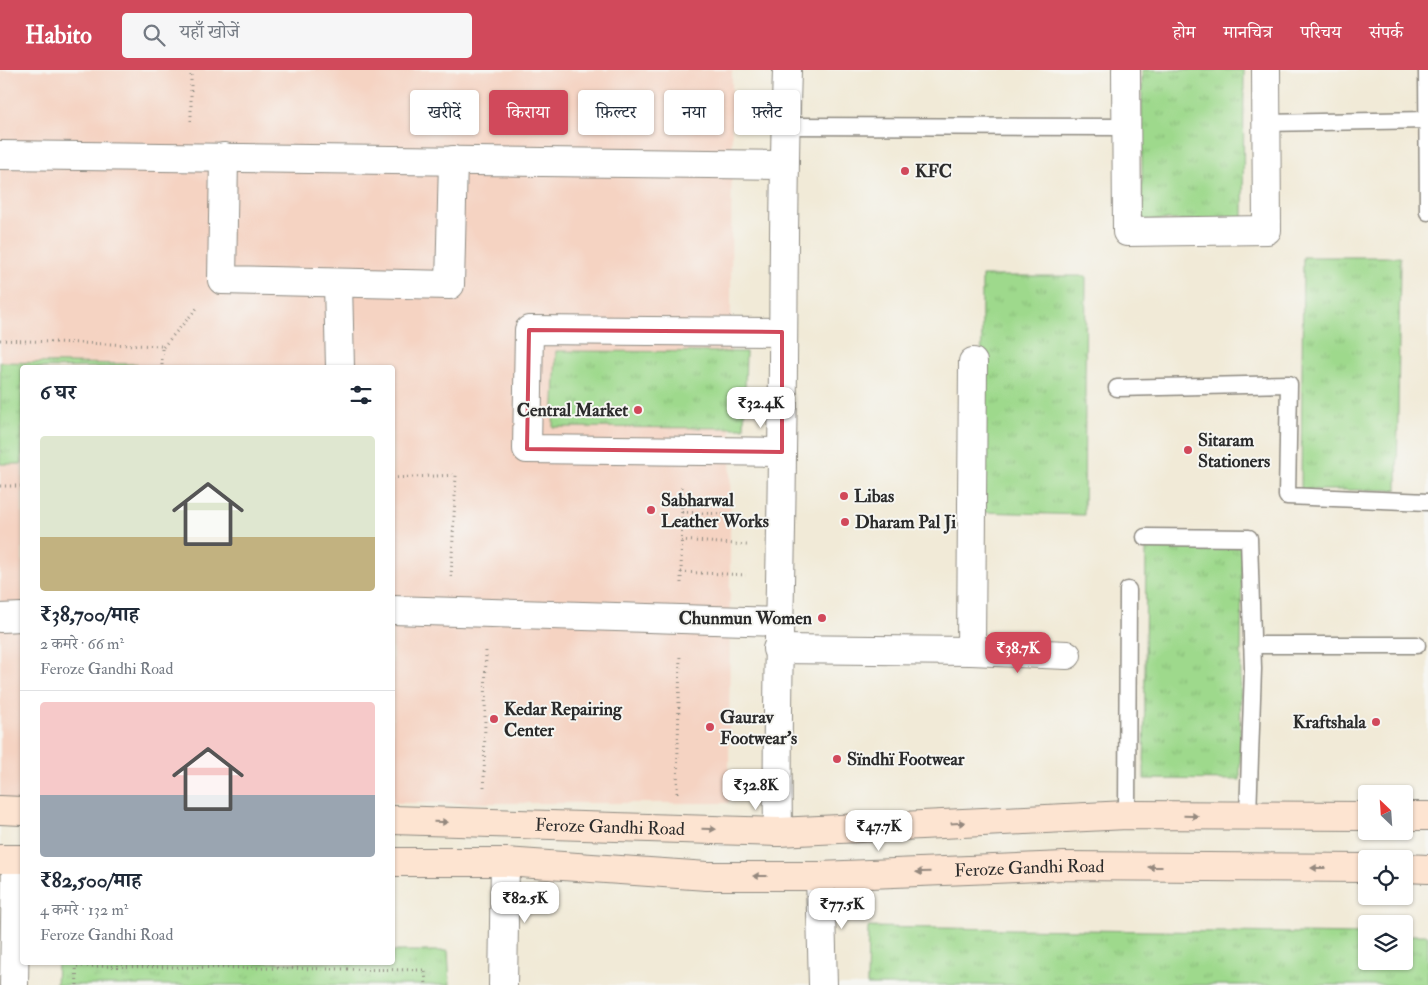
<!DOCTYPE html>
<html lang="hi">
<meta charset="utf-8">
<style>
body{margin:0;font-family:"IM FELL Double Pica","Noto Serif Devanagari",serif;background:#f6f6f7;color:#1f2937;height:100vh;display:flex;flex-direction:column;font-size:19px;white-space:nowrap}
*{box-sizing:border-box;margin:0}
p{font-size:16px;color:#747a83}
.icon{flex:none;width:28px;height:28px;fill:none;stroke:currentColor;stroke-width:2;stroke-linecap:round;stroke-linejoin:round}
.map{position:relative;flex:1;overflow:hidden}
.details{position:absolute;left:20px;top:295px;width:375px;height:600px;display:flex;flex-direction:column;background:#fff;border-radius:5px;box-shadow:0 1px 4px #0004}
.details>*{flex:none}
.banner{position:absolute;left:410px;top:20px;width:475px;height:45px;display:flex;gap:10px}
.needle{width:32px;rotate:335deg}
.tools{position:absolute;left:1358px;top:715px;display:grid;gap:10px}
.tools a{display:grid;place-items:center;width:55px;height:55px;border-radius:5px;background:#fff;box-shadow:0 1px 4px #0004;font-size:25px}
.price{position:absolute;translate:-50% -42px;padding:0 11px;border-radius:10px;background:#fff;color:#222;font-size:16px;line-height:32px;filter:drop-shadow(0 1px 2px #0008)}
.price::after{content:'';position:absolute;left:50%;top:30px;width:15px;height:11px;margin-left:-8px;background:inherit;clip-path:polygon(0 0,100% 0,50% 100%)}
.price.current{background:#d1495b;color:#fff}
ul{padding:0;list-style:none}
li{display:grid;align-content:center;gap:10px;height:265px;padding:0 20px}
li+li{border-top:1px solid #e0e1e3}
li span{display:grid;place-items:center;height:155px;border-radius:5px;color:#555}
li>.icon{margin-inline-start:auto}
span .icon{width:90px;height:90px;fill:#fffc;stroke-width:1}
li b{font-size:21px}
h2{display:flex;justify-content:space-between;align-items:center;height:60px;padding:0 20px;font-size:21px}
.tag{padding:0 18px;border-radius:5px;background:#fff;box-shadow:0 1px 4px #0004;font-size:18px;line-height:45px}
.tag.current{background:#d1495b;color:#fff}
header{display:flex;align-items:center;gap:30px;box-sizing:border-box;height:70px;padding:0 25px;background:#d1495b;color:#fff}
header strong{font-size:24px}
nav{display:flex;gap:28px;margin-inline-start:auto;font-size:18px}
.search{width:350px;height:45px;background:#f6f6f7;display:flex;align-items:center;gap:12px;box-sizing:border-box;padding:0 18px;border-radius:5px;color:#747a83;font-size:19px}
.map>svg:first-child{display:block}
</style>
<header>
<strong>Habito</strong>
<div class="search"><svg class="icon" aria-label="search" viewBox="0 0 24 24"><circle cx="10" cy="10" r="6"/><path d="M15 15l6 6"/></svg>यहाँ खोजें</div>
<nav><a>होम</a><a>मानचित्र</a><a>परिचय</a><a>संपर्क</a></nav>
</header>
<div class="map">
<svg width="1428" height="915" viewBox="0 0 1428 915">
<defs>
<pattern id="park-tufts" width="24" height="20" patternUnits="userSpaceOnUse" patternTransform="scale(1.25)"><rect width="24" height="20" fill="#9ed98c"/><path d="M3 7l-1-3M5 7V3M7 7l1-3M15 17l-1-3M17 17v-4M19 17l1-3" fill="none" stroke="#88ba79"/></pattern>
</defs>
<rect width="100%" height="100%" fill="#f6f6f2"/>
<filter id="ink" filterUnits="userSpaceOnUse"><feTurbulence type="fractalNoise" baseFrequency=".02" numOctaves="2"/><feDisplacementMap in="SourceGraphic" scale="10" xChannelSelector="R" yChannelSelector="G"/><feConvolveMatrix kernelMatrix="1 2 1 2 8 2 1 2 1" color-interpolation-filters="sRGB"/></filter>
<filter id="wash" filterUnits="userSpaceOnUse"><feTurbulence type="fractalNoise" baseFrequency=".0096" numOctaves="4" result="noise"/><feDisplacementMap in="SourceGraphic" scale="20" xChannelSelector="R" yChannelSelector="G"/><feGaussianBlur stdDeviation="1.12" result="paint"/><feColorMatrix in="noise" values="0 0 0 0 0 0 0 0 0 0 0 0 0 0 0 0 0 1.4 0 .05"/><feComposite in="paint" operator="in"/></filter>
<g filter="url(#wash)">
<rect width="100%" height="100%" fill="#f1ead7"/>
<path fill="#f5d3c2" d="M0 0H732L729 733H393L392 298H22V733H0Z"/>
<g fill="url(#park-tufts)" stroke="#64825c">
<path d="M1142 0H1244L1243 150H1142Z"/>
<path d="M1303 187H1400L1397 420H1301Z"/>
<path d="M982 206H1086L1084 445 981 442Z"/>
<path d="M556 281 746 282 744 358 553 357Z"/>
<path d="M0 292 137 294V297L22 298V394H0Z"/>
<path d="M1146 477H1242L1240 710 1144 709Z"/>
<path d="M868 857 1366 864V891H1404V865H1428V915H867Z"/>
<path d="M393 881H448L450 915H56L57 893 392 892Z"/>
</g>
</g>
<g filter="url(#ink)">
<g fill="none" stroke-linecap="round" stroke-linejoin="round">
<g stroke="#8e8a81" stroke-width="19">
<g id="lane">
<path d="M1427 0 1428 142"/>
<path d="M1266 53 1428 50"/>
<path d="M785 56 1126 57"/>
<path d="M1117 318 1289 314 1287 426 1428 432"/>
<path d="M1145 467 1249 468 1253 599 1248 746"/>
<path d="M1252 575H1417"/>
<path d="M1127 745 1128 520"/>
</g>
</g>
<g stroke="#8e8a81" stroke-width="30">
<g id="street">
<path d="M1126 0 1127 162 1267 160 1266 0"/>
<path d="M0 85 783 95"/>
<path d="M224 87 222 210 450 215 453 90"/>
<path d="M338 213 340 298"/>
<path d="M782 262 529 260 527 379 782 382"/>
<path d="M392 540 778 552"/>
<path d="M0 548 22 547"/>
<path d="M777 579 971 581 973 292"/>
<path d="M971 581 1067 585"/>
<path d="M778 762C776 636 781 509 782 383 784 255 783 128 787 0"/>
<path d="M820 806 823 915"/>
<path d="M14 915 16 789"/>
<path d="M503 915 505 792"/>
</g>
</g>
<g stroke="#8e8a81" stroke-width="30">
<g id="secondary">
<path d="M0 740 22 741"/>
<path d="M1404 746H1428"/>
<path id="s1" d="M392 750 778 762 1127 745 1366 746"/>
<path d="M0 789H22"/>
<path id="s2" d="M392 792H505L707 806H820L1064 796 1366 798"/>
<path d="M1404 798 1428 799"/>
</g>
</g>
<g stroke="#8e8a81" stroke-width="3" stroke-dasharray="1 4" stroke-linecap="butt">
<path d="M191 0V52"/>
<path d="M0 270 162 276V298"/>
<path d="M163 277 198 237"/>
<path d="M392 408 456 405 451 508"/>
<path d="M0 416H22"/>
<path d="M682 442 745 445"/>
<path d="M681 470 747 475"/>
<path d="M681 502 746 505"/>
<path d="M681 513 682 416"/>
<path d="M484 717 486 578"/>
<path d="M677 723 680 584"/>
<path d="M77 915 76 896 425 900 426 915"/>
</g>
<use href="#lane" stroke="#fff" stroke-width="16"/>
<use href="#street" stroke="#fff" stroke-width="28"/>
<use href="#secondary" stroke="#fde4d1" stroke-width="28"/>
</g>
<defs><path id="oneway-solid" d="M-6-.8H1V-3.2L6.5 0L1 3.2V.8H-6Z" transform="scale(1.25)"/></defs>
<g fill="#94887e">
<use href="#oneway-solid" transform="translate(1191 746) rotate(1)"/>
<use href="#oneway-solid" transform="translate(441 752) rotate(1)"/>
<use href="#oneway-solid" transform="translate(958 753) rotate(-3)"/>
<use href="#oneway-solid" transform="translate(709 759) rotate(2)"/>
<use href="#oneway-solid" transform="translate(1155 797) rotate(-180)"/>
<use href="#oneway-solid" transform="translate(1318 798) rotate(-180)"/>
<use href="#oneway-solid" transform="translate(923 802) rotate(178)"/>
<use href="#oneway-solid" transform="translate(760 806) rotate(180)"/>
</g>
</g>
<path fill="none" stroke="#d1495b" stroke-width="4" stroke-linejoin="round" d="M529 260 782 262V382L527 379Z"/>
<g fill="#d1495b" stroke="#f6f6f2" stroke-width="2">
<circle cx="905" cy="101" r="5"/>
<circle cx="638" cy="340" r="5"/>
<circle cx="1188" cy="380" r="5"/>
<circle cx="844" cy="426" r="5"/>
<circle cx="651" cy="440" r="5"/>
<circle cx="845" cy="452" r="5"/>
<circle cx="822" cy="548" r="5"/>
<circle cx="494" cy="649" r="5"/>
<circle cx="1376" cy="652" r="5"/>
<circle cx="710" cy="657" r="5"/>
<circle cx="837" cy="689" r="5"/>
</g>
<g text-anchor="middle" stroke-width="4" stroke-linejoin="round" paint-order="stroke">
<g font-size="18" font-weight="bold" fill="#2b2b2b" stroke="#f6f6f2" text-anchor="start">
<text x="915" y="107">KFC</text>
<text x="628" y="346" text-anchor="end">Central Market</text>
<text x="1198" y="376">Sitaram<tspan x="1198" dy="21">Stationers</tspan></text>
<text x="854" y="432">Libas</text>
<text x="661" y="436">Sabharwal<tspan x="661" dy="21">Leather Works</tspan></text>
<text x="855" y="458">Dharam Pal Ji</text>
<text x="812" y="554" text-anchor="end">Chunmun Women</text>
<text x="504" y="645">Kedar Repairing<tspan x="504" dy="21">Center</tspan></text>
<text x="720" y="653">Gaurav<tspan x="720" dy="21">Footwear's</tspan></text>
<text x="1366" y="658" text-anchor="end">Kraftshala</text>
<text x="847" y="695">Sïndhï Footwear</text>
</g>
<g font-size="18" fill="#2b2b2b" stroke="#f6f6f2">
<text dy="6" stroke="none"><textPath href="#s1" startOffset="218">Feroze Gandhi Road</textPath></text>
<text dy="6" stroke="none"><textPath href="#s2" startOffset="638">Feroze Gandhi Road</textPath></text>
</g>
</g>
</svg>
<div class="tools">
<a><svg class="needle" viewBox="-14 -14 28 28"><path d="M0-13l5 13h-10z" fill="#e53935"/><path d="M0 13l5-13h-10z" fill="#747a83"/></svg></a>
<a><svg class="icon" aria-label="locate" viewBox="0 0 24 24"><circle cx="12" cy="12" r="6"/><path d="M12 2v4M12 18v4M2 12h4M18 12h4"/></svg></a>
<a><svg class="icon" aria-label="layers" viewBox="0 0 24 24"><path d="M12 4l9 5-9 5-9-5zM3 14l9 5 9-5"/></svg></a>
</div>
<b class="price" style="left:761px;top:359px">₹32.4K</b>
<b class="price current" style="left:1018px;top:604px">₹38.7K</b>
<b class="price" style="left:756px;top:741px">₹32.8K</b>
<b class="price" style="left:879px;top:782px">₹47.7K</b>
<b class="price" style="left:525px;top:854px">₹82.5K</b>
<b class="price" style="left:842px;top:860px">₹77.5K</b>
<div class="banner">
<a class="tag">खरीदें</a>
<a class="tag current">किराया</a>
<a class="tag">फ़िल्टर</a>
<a class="tag">नया</a>
<a class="tag">फ़्लैट</a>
</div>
<section class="details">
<h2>6 घर<svg class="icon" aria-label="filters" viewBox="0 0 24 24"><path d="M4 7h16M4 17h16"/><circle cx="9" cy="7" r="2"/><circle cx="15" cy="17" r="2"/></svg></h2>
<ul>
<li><span style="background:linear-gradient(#dfe7d0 65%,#c2b280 0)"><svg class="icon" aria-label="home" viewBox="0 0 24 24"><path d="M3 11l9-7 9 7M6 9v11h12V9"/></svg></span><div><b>₹38,700/माह</b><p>2 कमरे · 66 m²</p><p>Feroze Gandhi Road</p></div></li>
<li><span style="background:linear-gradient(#f6c9c9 60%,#9aa5b1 0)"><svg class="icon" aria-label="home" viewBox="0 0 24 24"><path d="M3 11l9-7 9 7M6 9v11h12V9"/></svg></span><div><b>₹82,500/माह</b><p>4 कमरे · 132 m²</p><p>Feroze Gandhi Road</p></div></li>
</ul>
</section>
</div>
